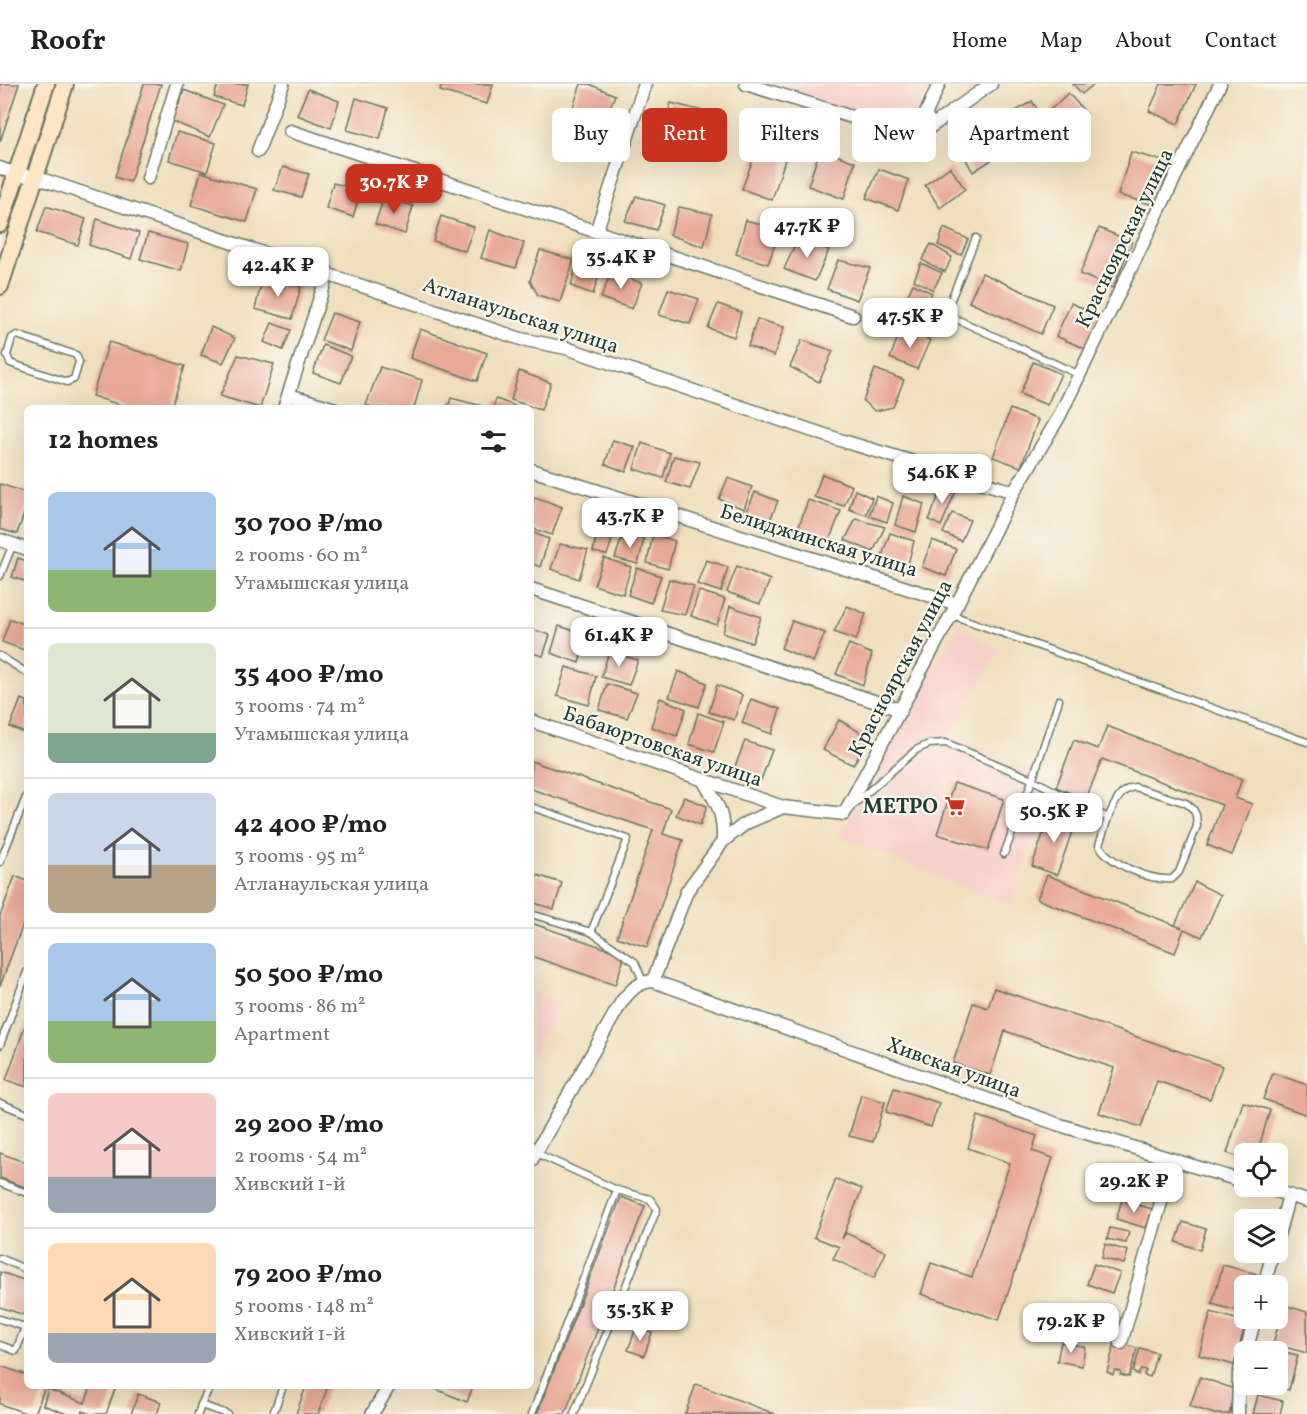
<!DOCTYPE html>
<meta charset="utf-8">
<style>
body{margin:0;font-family:Vollkorn,serif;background:#f2f2f2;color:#222;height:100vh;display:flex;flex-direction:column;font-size:22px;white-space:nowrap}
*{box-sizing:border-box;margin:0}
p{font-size:20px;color:#767676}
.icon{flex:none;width:33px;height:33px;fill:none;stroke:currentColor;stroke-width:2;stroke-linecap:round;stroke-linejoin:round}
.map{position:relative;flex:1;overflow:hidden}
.sheet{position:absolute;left:24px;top:321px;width:510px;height:984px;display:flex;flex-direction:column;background:#fff;border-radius:9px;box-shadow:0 6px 24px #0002}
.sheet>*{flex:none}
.guide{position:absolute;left:552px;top:24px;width:570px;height:54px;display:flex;gap:12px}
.controls{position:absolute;left:1234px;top:1059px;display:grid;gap:12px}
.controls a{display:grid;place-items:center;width:54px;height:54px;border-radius:9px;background:#fff;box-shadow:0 6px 24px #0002;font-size:30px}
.price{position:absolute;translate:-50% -51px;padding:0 14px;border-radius:12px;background:#fff;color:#222;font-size:20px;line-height:39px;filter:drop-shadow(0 2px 3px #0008)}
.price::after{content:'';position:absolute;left:50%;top:36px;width:18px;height:14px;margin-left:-9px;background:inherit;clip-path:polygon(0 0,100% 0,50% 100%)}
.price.on{background:#c8321e;color:#fff}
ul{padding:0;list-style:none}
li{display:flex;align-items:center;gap:18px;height:150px;padding:0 24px}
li+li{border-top:2px solid #e0e0e0}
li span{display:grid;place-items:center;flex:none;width:168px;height:120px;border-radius:9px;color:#555}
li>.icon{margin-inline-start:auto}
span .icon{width:72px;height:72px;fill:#fffc;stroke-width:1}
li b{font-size:26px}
h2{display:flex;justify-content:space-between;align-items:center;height:72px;padding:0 24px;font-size:26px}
.chip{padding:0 21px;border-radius:9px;background:#fff;box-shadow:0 6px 24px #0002;font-size:21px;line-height:54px}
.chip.on{background:#c8321e;color:#fff}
header{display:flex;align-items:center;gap:36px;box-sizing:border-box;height:84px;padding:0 30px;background:#fff;border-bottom:2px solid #e0e0e0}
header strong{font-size:28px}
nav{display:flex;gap:33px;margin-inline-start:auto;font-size:21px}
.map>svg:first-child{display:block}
</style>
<header>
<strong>Roofr</strong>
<nav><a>Home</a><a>Map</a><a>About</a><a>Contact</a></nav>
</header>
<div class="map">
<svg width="1307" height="1330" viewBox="0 0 1307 1330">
<rect width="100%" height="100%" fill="#fbf7ec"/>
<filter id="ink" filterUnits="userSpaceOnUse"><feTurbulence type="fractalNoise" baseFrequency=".0167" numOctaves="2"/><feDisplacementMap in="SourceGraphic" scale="12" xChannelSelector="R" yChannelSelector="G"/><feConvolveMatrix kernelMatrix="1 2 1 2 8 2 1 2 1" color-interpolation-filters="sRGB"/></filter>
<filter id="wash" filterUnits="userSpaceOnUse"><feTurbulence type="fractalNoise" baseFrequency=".008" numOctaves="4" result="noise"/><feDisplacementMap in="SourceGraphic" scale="24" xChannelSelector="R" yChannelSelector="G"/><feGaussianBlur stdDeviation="1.35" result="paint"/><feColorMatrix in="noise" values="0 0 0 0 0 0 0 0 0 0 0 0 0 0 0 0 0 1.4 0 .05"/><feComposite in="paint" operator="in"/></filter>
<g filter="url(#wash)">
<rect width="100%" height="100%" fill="#f0dfbe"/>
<g fill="#f7d0ca">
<path d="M781 0H930L917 37 903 44 779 6Z"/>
<path d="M958 542 1000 567 950 651 1051 697 1011 821 839 753Z"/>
<path d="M531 907 559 918 531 977Z"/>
</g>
<g id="blocks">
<g fill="#e8a998">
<path d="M0 0H19L0 58Z"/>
<path d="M144 0H161L130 98 115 93Z"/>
<path d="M218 0H248L242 21 214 13Z"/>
<path d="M442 0H493L487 20 440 7Z"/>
<path d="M581 0H589L615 11 598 53 566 43Z"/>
<path d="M1073 0H1094L1082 10Z"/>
<path d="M1161 0H1196L1178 40 1149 27Z"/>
<path d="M308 5 339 17 331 44 297 31Z"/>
<path d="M184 6 223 21 210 53 172 37Z"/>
<path d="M1068 9 1087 30 1070 46 1051 25Z"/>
<path d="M356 14 388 24 380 55 347 46Z"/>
<path d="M1032 17 1055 53 1027 72 1003 35Z"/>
<path d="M671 19 715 30 705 65 661 55Z"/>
<path d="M988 45 1001 70 973 88 959 63Z"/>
<path d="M177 48 216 59 207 88 169 76Z"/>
<path d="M757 64 785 76 772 116 742 105Z"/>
<path d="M820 65 855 78 844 115 808 102Z"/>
<path d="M1131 68 1170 79 1158 122 1118 111Z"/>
<path d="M283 83 309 90 301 113 274 106Z"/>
<path d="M950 83 965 105 940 124 925 101Z"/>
<path d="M879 85 909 96 898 126 866 114Z"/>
<path d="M201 88 257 105 247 138 191 121Z"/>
<path d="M333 99 361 106 353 133 326 124Z"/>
<path d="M636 112 665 121 656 146 625 137Z"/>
<path d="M384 113 413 122 405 150 375 140Z"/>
<path d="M46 122 86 135 78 161 37 148Z"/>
<path d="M679 123 712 130 704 163 670 151Z"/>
<path d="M441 132 474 143 465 167 433 157Z"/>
<path d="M97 135 139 149 131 175 89 161Z"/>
<path d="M746 136 780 146 768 180 736 170Z"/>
<path d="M944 144 968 155 961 171 938 161Z"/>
<path d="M1099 144 1132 158 1113 204 1080 190Z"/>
<path d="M490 146 524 159 516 184 481 174Z"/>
<path d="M148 149 188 160 181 187 140 175Z"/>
<path d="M799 152 829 166 815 197 784 185Z"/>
<path d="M931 160 952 173 945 188 922 176Z"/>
<path d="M540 166 574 176 560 218 538 211 530 197Z"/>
<path d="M838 176 870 184 857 216 827 205Z"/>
<path d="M577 178 601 185 593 210 571 202Z"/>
<path d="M921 179 942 189 933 206 914 196Z"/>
<path d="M611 188 642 199 632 225 601 214Z"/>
<path d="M982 189 1053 221 1041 250 969 218Z"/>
<path d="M263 193 301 203 292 235 255 225Z"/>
<path d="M913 200 932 209 921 232 902 223Z"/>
<path d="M668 205 699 215 690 240 659 231Z"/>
<path d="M1071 219 1104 234 1090 267 1056 252Z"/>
<path d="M718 220 741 228 734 253 708 244Z"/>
<path d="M332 229 360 238 351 267 321 256Z"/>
<path d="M757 235 784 243 774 272 748 262Z"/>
<path d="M272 239 291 246 283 266 264 258Z"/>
<path d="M211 243 235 254 223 279 201 271Z"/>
<path d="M420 245 487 269 477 297 410 274Z"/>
<path d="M901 245 930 256 917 285 890 274Z"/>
<path d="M802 256 833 267 819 298 790 283Z"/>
<path d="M109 258 185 282 171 324H130L92 312Z"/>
<path d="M323 261 351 272 341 299 313 289Z"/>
<path d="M238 271 274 280 260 324 220 312Z"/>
<path d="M1033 278 1061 290 1047 321 1020 310Z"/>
<path d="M380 283 422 296 414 324H376L366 321Z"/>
<path d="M875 285 904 296 893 323 875 327 863 317Z"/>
<path d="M519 287 551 299 541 326 511 316Z"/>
<path d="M451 314 486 323V324H448Z"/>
<path d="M496 315 520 324H493Z"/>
<path d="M1010 325 1038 336 1021 383 993 373Z"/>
<path d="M613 356 635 363 626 388 605 380Z"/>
<path d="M642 359 670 369 663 394 634 385Z"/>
<path d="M674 372 700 378 690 405 666 398Z"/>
<path d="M822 390 852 402 844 422 814 413Z"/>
<path d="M728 394 752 403 744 425 719 415Z"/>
<path d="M0 400 27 409V421L17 450 0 445Z"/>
<path d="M943 401 956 407 941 442 929 436Z"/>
<path d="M855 406 872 414 866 431 849 425Z"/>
<path d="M755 408 778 417 768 441 745 432Z"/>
<path d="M876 412 893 419 887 438 869 432Z"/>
<path d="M903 412 924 420 916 448 895 441Z"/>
<path d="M535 413 562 423 552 451 531 444V425Z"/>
<path d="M808 416 841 427 829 457 798 445Z"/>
<path d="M952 429 970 436 961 457 943 449Z"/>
<path d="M856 435 885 443 873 468 845 456Z"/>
<path d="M598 443 615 447 607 471 593 468Z"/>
<path d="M531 448 549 455 540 483 531 479Z"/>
<path d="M890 449 914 457 907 484 882 472Z"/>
<path d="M623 450 644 455 638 480 615 474Z"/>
<path d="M653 450 675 457 668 485 647 479Z"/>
<path d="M932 456 956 465 946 492 922 483Z"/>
<path d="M560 460 588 466 579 495 551 485Z"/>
<path d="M18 474 27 477V498L12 493Z"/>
<path d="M604 474 631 483 623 510 594 501Z"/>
<path d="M706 476 728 483 721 508 697 500Z"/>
<path d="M737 482 770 496 760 520 727 508Z"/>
<path d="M637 484 661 492 651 519 628 511Z"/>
<path d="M669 495 694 502 685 531 660 526Z"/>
<path d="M699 507 725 515 717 541 691 532Z"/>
<path d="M730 522 761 533 752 559 723 549Z"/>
<path d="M847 522 866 530 856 556 834 548Z"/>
<path d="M10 535 27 541V567L2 558Z"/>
<path d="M792 537 825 549 813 578 781 564Z"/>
<path d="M559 542 587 551 579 579 551 569Z"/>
<path d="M531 545 550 551 543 572 531 569Z"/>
<path d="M849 560 872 570 863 601 836 590Z"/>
<path d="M609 568 638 576 629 601 601 593Z"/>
<path d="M566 583 596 592 589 621 557 612Z"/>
<path d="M678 587 707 599 699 623 669 613Z"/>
<path d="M607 600 637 609 627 634 599 626Z"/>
<path d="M717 601 742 611 734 636 709 628Z"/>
<path d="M660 614 686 625 677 652 651 643Z"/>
<path d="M21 615 27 617V650L10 643Z"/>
<path d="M751 615 780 625 772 650 742 639Z"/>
<path d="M698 629 724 638 714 668 689 660Z"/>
<path d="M839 636 870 654 853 681 823 666Z"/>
<path d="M1107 642 1242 695 1235 714 1252 720 1232 771 1207 761 1222 721 1102 675 1086 715 1056 703 1074 656 1098 665Z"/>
<path d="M745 657 772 666 761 696 734 685Z"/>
<path d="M531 677 671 725 663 750 683 756 647 863 617 853 653 746 531 705Z"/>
<path d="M954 699 1004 715 988 766 937 750Z"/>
<path d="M684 713 707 722 700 741 676 731Z"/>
<path d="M1050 730 1075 739 1057 791 1032 782Z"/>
<path d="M537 791 562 799 554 825 531 818V811Z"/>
<path d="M1047 791 1182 844 1175 841 1195 798 1221 811 1202 853 1184 845 1175 869 1037 815Z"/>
<path d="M15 792 27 797V829L0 902V832Z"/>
<path d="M531 839 625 871 615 901 531 872Z"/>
<path d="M994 904 1222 982 1210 1015 1157 997 1141 1043 1099 1029 1114 984 1005 947 990 991 953 979 973 919 988 924Z"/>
<path d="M27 936V1003L6 996Z"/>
<path d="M1273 989 1307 1001V1031L1263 1015Z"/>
<path d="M894 1004 939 1019 931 1043 886 1028Z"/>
<path d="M861 1011 885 1018 873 1058 849 1052Z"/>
<path d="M1243 1018 1270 1026 1257 1070H1245V1075L1227 1069Z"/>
<path d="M978 1032 1037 1052 1032 1067 1053 1074 999 1236 921 1210 931 1179 972 1193 1010 1079 968 1064Z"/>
<path d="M0 1069 27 1079V1104L0 1094Z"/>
<path d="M836 1095 862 1105 842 1155 846 1149 886 1168 874 1194 833 1175 839 1163 814 1153Z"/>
<path d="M621 1113 645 1122 565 1330H537Z"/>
<path d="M1122 1116 1152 1125 1146 1144 1116 1135Z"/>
<path d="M1183 1138 1206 1145 1200 1166 1176 1158Z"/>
<path d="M1110 1144 1129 1148 1126 1159 1107 1155Z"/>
<path d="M1105 1160 1128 1167 1124 1180 1102 1174Z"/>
<path d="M1094 1180 1120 1189 1112 1209 1087 1200Z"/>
<path d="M1223 1181 1257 1190 1254 1202H1245V1229L1212 1220Z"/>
<path d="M0 1188 27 1197V1232L0 1223Z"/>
<path d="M1284 1221 1307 1228V1269L1273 1260Z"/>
<path d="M1085 1222 1112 1231 1104 1255 1077 1246Z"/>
<path d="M1211 1228 1246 1238 1234 1281 1199 1271Z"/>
<path d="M636 1244 652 1249 644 1272 628 1266Z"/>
<path d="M1061 1258 1085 1263 1082 1282 1057 1277Z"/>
<path d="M1115 1258 1137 1264 1129 1293 1120 1291 1121 1288 1115 1286 1113 1291 1107 1288Z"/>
<path d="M1140 1264 1157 1269 1150 1293 1144 1291 1146 1286 1141 1285 1138 1291 1133 1288Z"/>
<path d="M1270 1265 1298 1271 1289 1306 1272 1301 1278 1300V1268H1270Z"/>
<path d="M0 1282 27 1291V1302H45L35 1330H28L0 1320Z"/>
<path d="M1200 1293 1237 1306 1229 1330H1214L1190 1322Z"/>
<path d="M696 1300 775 1330H685Z"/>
<path d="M91 1302H116L106 1330H90L83 1327 82 1330H67L43 1321 48 1305 85 1319Z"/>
<path d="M306 1302H328L318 1330H296Z"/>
<path d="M428 1302H473L467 1318Z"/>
<path d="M138 1310 161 1318 157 1330H131Z"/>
<path d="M1258 1311 1283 1317 1280 1330H1253Z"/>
</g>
</g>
</g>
<g filter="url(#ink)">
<use href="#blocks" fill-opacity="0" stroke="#687664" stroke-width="1.5"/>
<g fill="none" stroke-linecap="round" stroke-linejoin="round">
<g stroke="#687664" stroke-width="9">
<g id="service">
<path d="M976 154 945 230 1080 291"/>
<path d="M17 251 76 271 79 278 74 295 67 298 10 279 7 271 12 254Z"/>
<path d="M0 492 13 460"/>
<path d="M952 531 1307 658"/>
<path d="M0 572 27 589"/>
<path d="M853 721 916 666 929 660 946 659 1027 693 1108 734 1099 761C1110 780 1150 797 1172 795L1179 788 1197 742 1196 731 1193 725 1186 719 1135 703C1119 705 1114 722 1108 734"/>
<path d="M531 723 628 755 591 848 531 830"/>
<path d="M1004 770 1032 697 1059 616"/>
<path d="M0 778 27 711"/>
<path d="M591 848 635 878 643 898"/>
<path d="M0 961 27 888"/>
<path d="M0 1019 27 1030"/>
<path d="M536 1069 617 1106 650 1115 657 1125 574 1330"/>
<path d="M0 1099 27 1109"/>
<path d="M0 1174 27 1186"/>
<path d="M0 1235 25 1243 16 1267 0 1261"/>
<path d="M201 1321 210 1302"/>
<path d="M198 1330 201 1321 227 1330"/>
<path d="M273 1330 283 1302"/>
<path d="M532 1330 617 1106"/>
</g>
</g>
<g stroke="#687664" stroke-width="15">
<g id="minor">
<path d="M746 0 916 53 991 0"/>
<path d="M290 47 853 232"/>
<path d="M916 52 939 0"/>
<path d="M258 67 283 0"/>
<path d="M0 84 16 90 35 93 521 255 566 264 843 357 1014 408"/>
<path d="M148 94 177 0"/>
<path d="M596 148 645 0"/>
<path d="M289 311 332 324"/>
<path d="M284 324 328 189"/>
<path d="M531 386 957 520"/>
<path d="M0 456 27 465"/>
<path d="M531 505 901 626"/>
<path d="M531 637 783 723"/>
<path d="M703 696C717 719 724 728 723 757"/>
<path d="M653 897 1057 1040 1245 1098"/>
<path d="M531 1077 622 917C631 906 638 898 653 897L687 807 723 757 746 739 783 723 844 730 957 520 1014 408 1059 333 1220 0"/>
<path d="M1260 1102 1307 1117"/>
<path d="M1278 1151 1289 1111"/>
<path d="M1264 1202 1273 1168"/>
<path d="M1121 1259 1173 1076"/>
<path d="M1246 1268 1255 1234"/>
<path d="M372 1330 389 1302"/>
<path d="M1238 1330 1239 1290 1245 1270"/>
</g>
</g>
<g stroke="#687664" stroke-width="20">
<g id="secondary">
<path d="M0 140 46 0"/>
<path d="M0 202 65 0"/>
</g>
</g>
<use href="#service" stroke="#fff" stroke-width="6"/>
<use href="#minor" stroke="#fff" stroke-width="12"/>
<use href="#secondary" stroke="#fee5c5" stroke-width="16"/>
</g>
</g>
<defs>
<g id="supermarket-bare" transform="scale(1.62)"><path d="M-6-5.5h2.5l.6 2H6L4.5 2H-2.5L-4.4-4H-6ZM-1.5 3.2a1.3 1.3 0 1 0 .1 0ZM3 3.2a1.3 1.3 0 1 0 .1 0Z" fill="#c8321e" stroke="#fbf7ec" stroke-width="2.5" paint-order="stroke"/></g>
</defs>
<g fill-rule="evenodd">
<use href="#supermarket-bare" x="955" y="722"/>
</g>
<g text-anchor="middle" stroke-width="4.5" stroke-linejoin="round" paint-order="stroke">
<g font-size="21" fill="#1f3d34" stroke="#fbf7ec">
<text transform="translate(1124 154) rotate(-64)" y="7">Красноярская улица</text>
<text transform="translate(521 231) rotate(18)" y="7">Атланаульская улица</text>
<text transform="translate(819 456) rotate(17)" y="7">Белиджинская улица</text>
<text transform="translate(900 584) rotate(-62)" y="7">Красноярская улица</text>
<text transform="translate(663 662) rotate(19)" y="7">Бабаюртовская улица</text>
<text transform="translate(954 983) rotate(20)" y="7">Хивская улица</text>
</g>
<g font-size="21" font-weight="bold" fill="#1f3d34" stroke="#fbf7ec" text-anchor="end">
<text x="938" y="729">МЕТРО</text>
</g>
</g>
</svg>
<div class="controls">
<a><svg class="icon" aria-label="locate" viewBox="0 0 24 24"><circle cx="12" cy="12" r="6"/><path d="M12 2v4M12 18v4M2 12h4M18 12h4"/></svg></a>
<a><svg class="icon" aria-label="layers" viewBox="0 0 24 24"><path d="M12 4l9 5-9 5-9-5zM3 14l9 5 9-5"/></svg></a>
<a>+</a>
<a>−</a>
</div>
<b class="price on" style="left:394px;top:131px">30.7K ₽</b>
<b class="price" style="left:807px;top:175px">47.7K ₽</b>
<b class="price" style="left:621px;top:206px">35.4K ₽</b>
<b class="price" style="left:278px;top:214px">42.4K ₽</b>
<b class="price" style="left:910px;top:265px">47.5K ₽</b>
<b class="price" style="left:942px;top:421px">54.6K ₽</b>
<b class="price" style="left:630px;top:465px">43.7K ₽</b>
<b class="price" style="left:619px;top:584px">61.4K ₽</b>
<b class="price" style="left:1054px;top:760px">50.5K ₽</b>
<b class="price" style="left:1134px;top:1130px">29.2K ₽</b>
<b class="price" style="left:640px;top:1258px">35.3K ₽</b>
<b class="price" style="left:1071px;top:1270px">79.2K ₽</b>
<div class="guide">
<a class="chip">Buy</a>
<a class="chip on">Rent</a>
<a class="chip">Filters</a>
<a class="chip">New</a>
<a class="chip">Apartment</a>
</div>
<section class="sheet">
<h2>12 homes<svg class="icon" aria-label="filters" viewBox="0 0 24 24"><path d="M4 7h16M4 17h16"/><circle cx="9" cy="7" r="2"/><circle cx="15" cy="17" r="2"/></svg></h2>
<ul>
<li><span style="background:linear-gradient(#a9c7e8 65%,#8fb573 0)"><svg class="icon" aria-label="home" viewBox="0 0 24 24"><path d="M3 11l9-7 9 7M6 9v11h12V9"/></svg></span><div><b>30 700 ₽/mo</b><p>2 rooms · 60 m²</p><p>Утамышская улица</p></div></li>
<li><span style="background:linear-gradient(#dfe7d0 75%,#7fa58c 0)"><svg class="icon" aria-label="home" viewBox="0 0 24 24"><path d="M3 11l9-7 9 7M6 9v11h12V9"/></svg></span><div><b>35 400 ₽/mo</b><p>3 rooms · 74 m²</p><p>Утамышская улица</p></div></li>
<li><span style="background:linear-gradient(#c9d6e8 60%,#b9a48a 0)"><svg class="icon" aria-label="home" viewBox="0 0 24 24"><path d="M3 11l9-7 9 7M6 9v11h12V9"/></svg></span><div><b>42 400 ₽/mo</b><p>3 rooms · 95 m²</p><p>Атланаульская улица</p></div></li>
<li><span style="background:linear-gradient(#a9c7e8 65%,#8fb573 0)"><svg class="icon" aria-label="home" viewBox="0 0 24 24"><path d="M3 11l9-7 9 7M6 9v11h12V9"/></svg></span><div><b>50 500 ₽/mo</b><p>3 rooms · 86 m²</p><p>Apartment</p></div></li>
<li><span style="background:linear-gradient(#f6c9c9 70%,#9aa5b1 0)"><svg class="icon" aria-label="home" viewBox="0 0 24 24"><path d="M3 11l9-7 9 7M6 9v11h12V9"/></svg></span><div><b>29 200 ₽/mo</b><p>2 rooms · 54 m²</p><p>Хивский 1-й</p></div></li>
<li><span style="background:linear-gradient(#ffd9b3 75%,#9aa5b1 0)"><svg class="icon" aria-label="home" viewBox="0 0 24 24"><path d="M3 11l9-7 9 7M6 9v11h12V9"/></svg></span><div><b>79 200 ₽/mo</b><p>5 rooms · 148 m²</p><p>Хивский 1-й</p></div></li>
</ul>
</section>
</div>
